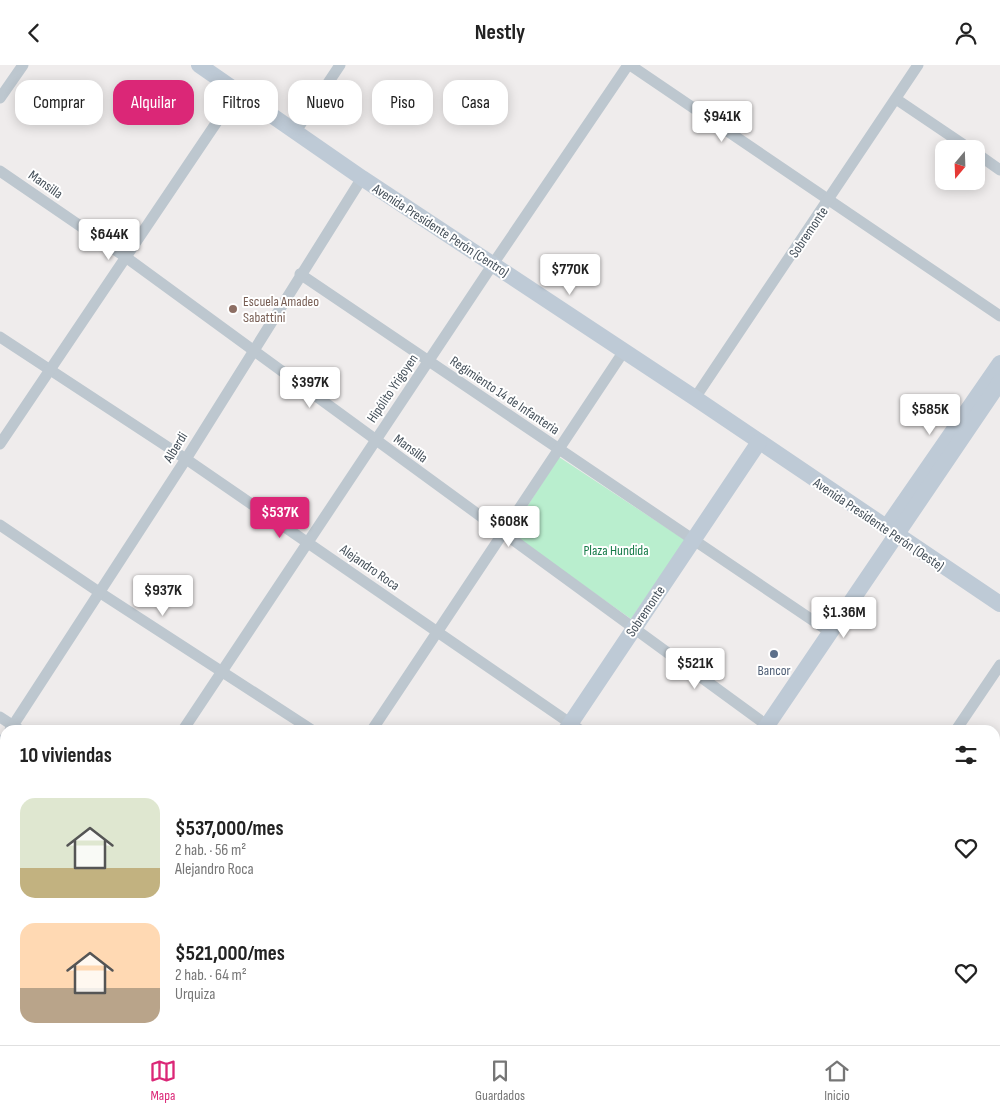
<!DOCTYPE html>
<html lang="es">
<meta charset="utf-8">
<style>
body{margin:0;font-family:"Sofia Sans Condensed",sans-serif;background:#f6f6f6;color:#222;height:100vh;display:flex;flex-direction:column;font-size:19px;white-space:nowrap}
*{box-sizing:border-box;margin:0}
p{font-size:16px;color:#767676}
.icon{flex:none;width:28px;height:28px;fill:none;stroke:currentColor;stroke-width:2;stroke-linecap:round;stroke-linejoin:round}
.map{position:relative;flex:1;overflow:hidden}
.drawer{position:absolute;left:0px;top:660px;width:1000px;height:320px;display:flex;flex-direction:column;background:#fff;border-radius:15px 15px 0 0;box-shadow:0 2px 12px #0003}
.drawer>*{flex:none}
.banner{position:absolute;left:15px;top:15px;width:500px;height:45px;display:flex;gap:10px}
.needle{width:32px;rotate:199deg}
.tools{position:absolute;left:935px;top:75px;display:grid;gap:10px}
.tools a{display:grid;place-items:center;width:50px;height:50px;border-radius:10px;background:#fff;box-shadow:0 2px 12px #0003;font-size:25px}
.price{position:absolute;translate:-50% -42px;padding:0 11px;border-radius:5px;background:#fff;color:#222;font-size:16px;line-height:32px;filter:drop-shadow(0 1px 2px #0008)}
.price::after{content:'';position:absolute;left:50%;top:30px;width:15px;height:11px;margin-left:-8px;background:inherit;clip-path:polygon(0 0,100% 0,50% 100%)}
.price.selected{background:#db2777;color:#fff}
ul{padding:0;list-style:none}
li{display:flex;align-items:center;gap:15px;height:125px;padding:0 20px}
li span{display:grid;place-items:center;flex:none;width:140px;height:100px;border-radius:15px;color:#555}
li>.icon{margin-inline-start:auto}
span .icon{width:60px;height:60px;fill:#fffc;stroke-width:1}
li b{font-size:21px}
h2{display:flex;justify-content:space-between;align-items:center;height:60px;padding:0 20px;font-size:21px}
.tag{padding:0 18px;border-radius:15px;background:#fff;box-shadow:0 2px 12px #0003;font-size:18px;line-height:45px}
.tag.selected{background:#db2777;color:#fff}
header{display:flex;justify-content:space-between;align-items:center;height:65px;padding:0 20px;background:#fff;font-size:22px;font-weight:700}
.menu{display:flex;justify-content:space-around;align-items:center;height:70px;border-top:1px solid #e0e0e0;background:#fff;font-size:14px;color:#767676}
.menu a{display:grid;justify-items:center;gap:2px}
.menu .selected{color:#db2777}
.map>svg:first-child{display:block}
</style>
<header><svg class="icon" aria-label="back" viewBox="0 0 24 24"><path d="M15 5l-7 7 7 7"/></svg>Nestly<svg class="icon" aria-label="person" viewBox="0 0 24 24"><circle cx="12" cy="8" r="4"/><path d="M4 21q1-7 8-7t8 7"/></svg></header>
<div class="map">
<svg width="1000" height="980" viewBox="0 0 1000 980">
<rect width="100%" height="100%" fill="#efecec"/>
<path fill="#b9eece" d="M559 392 685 475 631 554 510 468Z"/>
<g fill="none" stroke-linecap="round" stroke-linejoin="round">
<g stroke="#bdc7cf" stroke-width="11">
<path d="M630 0 1000 251"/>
<path d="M0 33 23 0"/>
<path d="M896 34 970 84"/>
<path d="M296 66 340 0"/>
<path d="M976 88 1000 105"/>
<path d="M0 106 127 193 772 664"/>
<path d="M300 209 830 567"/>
<path d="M0 272 186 394 580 665"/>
<path d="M695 333 918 0"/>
<path d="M0 379 237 27"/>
<path d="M0 460 99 527 312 665"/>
<path d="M0 652 20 665"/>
<path d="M10 665 186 394 362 113"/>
<path d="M183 665 493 199 628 0"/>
<path d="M372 665 624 286"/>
<path d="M956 665 1000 600"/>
<path d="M0 680 5 673"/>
<path d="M995 826 1000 829"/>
<path d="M0 844 5 847"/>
<path d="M995 889 1000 882"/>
<path d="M0 942 5 935"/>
<path d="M198 975 205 980"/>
<path d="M494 975 502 980"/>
<path d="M780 975 787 980"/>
<path d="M163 980 167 975"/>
<path d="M744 980 747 975"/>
<path d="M933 980 937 975"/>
</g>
<g stroke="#becad6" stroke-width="16">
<path d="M199 0 362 113 695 333 1000 539"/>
<path d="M886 463 1000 298"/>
<path d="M566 665 759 377"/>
<path d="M764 665 1000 317"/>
<path d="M358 980 362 975"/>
<path d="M554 980 557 975"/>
</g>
</g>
<circle fill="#8d6e63" stroke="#fff" stroke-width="2" cx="233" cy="244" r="5"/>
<circle fill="#5c6f8a" stroke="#fff" stroke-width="2" cx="774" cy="589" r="5"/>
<g text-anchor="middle" stroke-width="4" stroke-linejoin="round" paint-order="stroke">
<g font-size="14" fill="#45505a" stroke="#fff">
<text transform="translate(46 119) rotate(35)" y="5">Mansilla</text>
<text transform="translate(441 165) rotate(33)" y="5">Avenida Presidente Perón (Centro)</text>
<text transform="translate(808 167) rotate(-56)" y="5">Sobremonte</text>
<text transform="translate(392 323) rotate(-56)" y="5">Hipólito Yrigoyen</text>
<text transform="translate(505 330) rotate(34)" y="5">Regimiento 14 de Infanteria</text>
<text transform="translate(175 382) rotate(-58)" y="5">Alberdi</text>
<text transform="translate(411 383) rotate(36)" y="5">Mansilla</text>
<text transform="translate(879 459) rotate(34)" y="5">Avenida Presidente Perón (Oeste)</text>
<text transform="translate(370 502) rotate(35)" y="5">Alejandro Roca</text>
<text transform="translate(645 546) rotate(-56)" y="5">Sobremonte</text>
</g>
<g font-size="14" fill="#785e54" stroke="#fff" text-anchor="start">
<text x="243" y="241">Escuela Amadeo<tspan x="243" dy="16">Sabattini</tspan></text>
</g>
<g font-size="14" fill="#167b49" stroke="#fff">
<text x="616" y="490">Plaza Hundida</text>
</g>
<g font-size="14" fill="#4e5e75" stroke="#fff">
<text x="774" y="610">Bancor</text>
</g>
</g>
</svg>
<div class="tools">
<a><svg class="needle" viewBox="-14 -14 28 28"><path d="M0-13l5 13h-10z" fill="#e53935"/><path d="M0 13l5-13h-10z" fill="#767676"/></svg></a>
</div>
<b class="price" style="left:722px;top:78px">$941K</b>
<b class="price" style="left:109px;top:196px">$644K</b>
<b class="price" style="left:570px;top:231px">$770K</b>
<b class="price" style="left:310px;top:344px">$397K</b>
<b class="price" style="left:930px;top:371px">$585K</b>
<b class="price selected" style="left:280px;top:474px">$537K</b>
<b class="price" style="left:509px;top:483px">$608K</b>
<b class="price" style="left:163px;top:552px">$937K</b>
<b class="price" style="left:844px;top:574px">$1.36M</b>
<b class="price" style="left:695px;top:625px">$521K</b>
<div class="banner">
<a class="tag">Comprar</a>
<a class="tag selected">Alquilar</a>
<a class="tag">Filtros</a>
<a class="tag">Nuevo</a>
<a class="tag">Piso</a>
<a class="tag">Casa</a>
</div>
<section class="drawer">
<h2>10 viviendas<svg class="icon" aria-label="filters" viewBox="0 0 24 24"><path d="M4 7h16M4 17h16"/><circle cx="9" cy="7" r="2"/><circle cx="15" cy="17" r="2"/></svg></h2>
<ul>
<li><span style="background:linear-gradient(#dfe7d0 70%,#c2b280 0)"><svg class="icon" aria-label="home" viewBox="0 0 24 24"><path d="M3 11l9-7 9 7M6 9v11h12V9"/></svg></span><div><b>$537,000/mes</b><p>2 hab. · 56 m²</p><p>Alejandro Roca</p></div><svg class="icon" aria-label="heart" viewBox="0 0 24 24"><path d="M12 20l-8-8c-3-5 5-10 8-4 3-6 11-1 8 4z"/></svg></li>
<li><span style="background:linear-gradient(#ffd9b3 65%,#b9a48a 0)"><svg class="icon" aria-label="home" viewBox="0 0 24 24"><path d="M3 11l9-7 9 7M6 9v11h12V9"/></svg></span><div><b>$521,000/mes</b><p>2 hab. · 64 m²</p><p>Urquiza</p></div><svg class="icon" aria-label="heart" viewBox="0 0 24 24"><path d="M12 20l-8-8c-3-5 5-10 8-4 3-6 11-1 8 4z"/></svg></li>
</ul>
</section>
</div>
<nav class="menu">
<a class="selected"><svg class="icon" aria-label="map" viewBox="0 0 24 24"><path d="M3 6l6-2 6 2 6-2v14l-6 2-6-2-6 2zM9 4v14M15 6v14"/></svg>Mapa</a>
<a><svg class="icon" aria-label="saved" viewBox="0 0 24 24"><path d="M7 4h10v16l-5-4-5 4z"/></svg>Guardados</a>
<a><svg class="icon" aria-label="home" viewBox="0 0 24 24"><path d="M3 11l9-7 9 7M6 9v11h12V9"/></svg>Inicio</a>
</nav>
